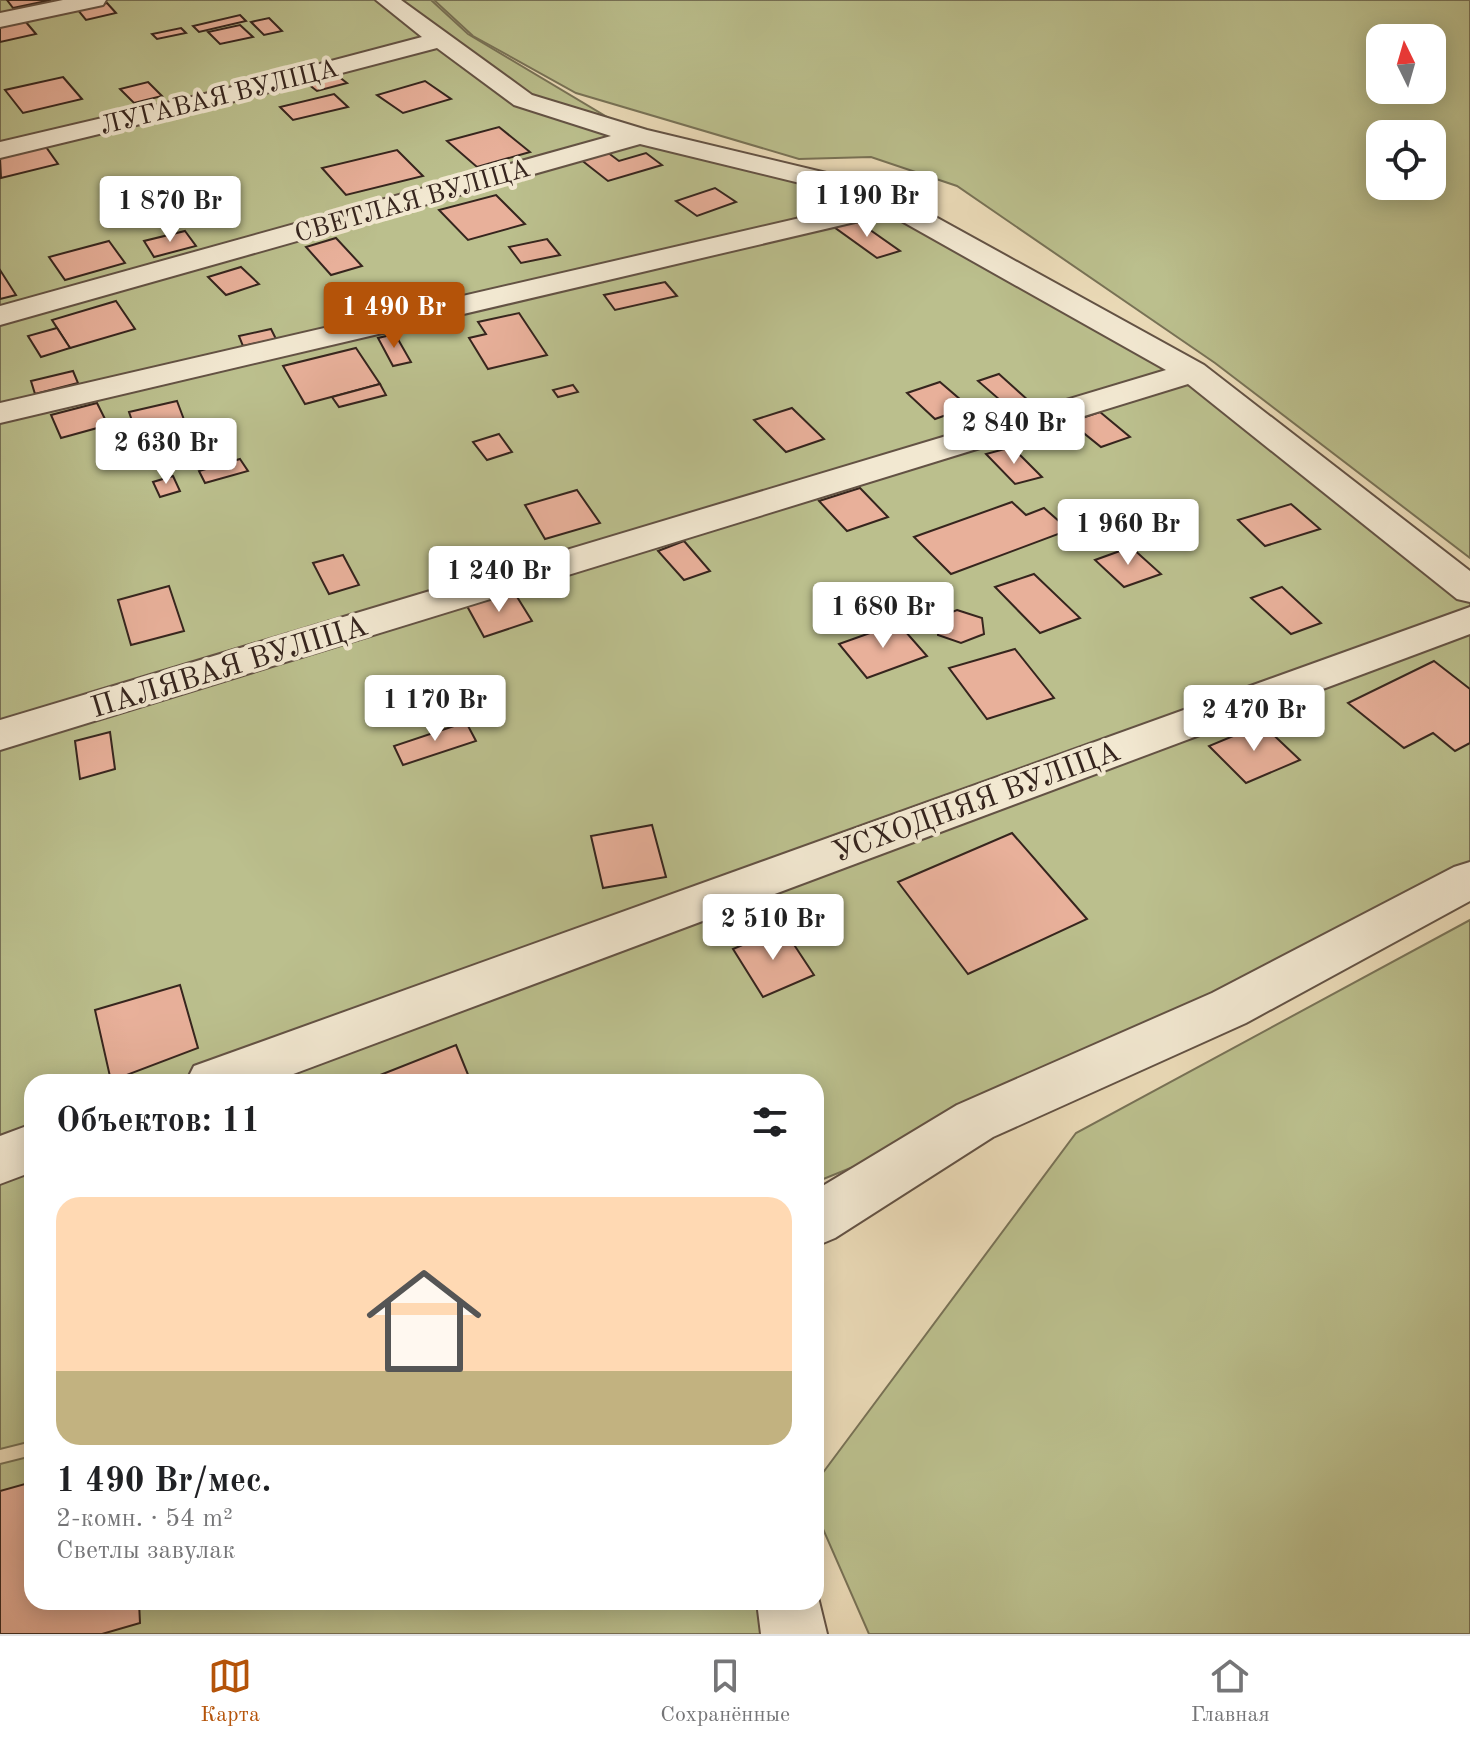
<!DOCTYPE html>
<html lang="ru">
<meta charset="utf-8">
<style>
body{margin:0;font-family:"Old Standard TT",serif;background:#f6f6f6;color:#202124;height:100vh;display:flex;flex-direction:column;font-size:30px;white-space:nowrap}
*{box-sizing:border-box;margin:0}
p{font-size:26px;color:#757577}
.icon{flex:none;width:44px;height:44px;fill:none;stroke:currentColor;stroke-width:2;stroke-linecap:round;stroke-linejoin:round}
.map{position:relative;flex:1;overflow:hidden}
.panel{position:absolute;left:24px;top:1074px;width:800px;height:536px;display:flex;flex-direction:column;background:#fff;border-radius:24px;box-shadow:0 4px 20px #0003}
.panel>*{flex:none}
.needle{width:52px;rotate:355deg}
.buttons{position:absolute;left:1366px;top:24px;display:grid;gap:16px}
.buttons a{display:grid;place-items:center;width:80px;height:80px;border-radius:16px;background:#fff;box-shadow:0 4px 20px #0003;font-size:40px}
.price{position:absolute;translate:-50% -68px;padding:0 18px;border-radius:8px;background:#fff;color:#222;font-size:26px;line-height:52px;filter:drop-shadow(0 2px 4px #0008)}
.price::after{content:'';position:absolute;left:50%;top:48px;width:24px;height:18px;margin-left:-12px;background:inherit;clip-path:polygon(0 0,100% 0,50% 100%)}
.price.selected{background:#b45309;color:#fff}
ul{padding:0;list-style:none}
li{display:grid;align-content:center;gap:16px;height:424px;padding:0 32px}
li span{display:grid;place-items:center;height:248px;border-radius:24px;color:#555}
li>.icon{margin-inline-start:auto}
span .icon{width:144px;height:144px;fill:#fffc;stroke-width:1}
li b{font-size:34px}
h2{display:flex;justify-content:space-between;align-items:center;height:96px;padding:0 32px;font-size:34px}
.tabs{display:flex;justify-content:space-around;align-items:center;height:112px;border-top:2px solid #e0e0e0;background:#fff;font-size:22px;color:#757577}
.tabs a{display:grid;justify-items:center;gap:4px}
.tabs .selected{color:#b45309}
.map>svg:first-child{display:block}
</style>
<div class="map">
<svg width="1470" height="1634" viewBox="0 0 1470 1634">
<rect width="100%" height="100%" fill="#ebdbb8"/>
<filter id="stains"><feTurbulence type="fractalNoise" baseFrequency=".0025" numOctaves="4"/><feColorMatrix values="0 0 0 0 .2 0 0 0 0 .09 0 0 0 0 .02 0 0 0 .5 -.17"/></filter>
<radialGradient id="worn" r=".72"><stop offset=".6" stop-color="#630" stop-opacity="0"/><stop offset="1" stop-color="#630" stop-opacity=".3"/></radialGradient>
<g fill="#bbbf8d" stroke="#787256" stroke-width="2" fill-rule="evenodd">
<path d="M0 0H431L468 34 639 136 847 191 1195 371 1470 575V878L979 1116 816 1182V1082H32V1441L0 1449Z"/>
<path d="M434 0H1470V558L1215 363 957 186 871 157 799 159 576 93 473 36ZM1432 38V90H1380V38ZM1432 134V186H1380V134Z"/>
<path d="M1470 920V1634H869L816 1513V1482L1076 1133Z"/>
<path d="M32 1456V1602H796L809 1634H0V1464Z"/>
</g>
<g fill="#e8b09a" stroke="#36251e" stroke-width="2">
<path d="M7 0H51L13 8Z"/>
<path d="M107 3 116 13 86 20 77 9Z"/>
<path d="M240 15 246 21 199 32 193 26Z"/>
<path d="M269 18 282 31 264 35 251 22Z"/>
<path d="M25 21 36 34 0 42V26Z"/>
<path d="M240 25 253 37 220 44 208 32Z"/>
<path d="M181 28 186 33 157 39 152 34Z"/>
<path d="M334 73 347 83 317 91 304 81Z"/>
<path d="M63 77 82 99 23 113 5 90Z"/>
<path d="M425 81 451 99 403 113 377 95Z"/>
<path d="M148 82 162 96 134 103 120 89Z"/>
<path d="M334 94 348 107 293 120 280 107Z"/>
<path d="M499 127 530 152 477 167 447 141Z"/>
<path d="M46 147 58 164 1 178 0 158Z"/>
<path d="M397 150 423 176 346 195 322 168Z"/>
<path d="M607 152 619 161 646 153 662 165 608 181 580 159Z"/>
<path d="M715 188 736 202 697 216 676 201Z"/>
<path d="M496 195 525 224 468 240 439 210Z"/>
<path d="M856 220 900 251 877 258 834 227Z"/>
<path d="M185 231 196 246 154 257 144 241Z"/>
<path d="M336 238 362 266 331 275 306 247Z"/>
<path d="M547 239 560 255 521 263 509 247Z"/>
<path d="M109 241 125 263 65 280 49 257Z"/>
<path d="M241 267 259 284 226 295 208 277Z"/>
<path d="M0 270 16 295 0 299Z"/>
<path d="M665 282 677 296 615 310 604 295Z"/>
<path d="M116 301 135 329 70 348 52 320Z"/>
<path d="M519 313 547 355 488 369 469 338 486 334 478 322Z"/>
<path d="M57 328 70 348 41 357 28 336Z"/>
<path d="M271 329 276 339 243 346 239 336Z"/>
<path d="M395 334 411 362 393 366 378 338Z"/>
<path d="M356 348 380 384 305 404 283 366Z"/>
<path d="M73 371 78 383 35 394 31 381Z"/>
<path d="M999 374 1029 401 1008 407 978 381Z"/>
<path d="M940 382 969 407 935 419 907 393Z"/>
<path d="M380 384 386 395 339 407 332 397Z"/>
<path d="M573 385 578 392 558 397 553 390Z"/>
<path d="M177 401 189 433 140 444 129 412Z"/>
<path d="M97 403 108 425 61 438 51 415Z"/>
<path d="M792 408 824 439 786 452 754 420Z"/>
<path d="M1100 412 1130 437 1101 447 1070 422Z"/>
<path d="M499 434 512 452 487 460 473 442Z"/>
<path d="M1012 447 1042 477 1015 484 986 454Z"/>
<path d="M240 459 248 471 205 483 199 471Z"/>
<path d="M173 476 180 491 160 497 153 482Z"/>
<path d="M860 488 888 517 847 531 819 501Z"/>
<path d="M577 490 600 523 545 539 525 505Z"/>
<path d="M1012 502 1026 515 1044 508 1069 530 951 574 914 537Z"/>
<path d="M1291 504 1320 529 1265 546 1238 520Z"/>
<path d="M684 541 710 571 684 580 658 551Z"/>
<path d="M1131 547 1161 574 1124 587 1095 560Z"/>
<path d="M343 555 359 585 329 594 313 563Z"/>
<path d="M1034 574 1080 618 1040 633 995 587Z"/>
<path d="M169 586 184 631 131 645 118 600Z"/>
<path d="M1282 587 1321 623 1291 634 1251 598Z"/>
<path d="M514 592 532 621 484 637 467 606Z"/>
<path d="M957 610 982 618 984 634 961 643 938 635 937 618Z"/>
<path d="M898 623 927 656 867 678 839 644Z"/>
<path d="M1015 649 1054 698 987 719 949 668Z"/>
<path d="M1434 661 1470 689V743L1455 751 1433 733 1404 748 1348 703Z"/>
<path d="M466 722 476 741 403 765 394 746Z"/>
<path d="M1262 724 1300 760 1246 783 1209 746Z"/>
<path d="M110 732 115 769 80 779 75 741Z"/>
<path d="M652 825 666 877 603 888 591 836Z"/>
<path d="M1012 833 1087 919 968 974 898 882Z"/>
<path d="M783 928 814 975 763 997 733 949Z"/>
<path d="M180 985 198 1048 111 1081 95 1010Z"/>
<path d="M456 1045 471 1082H365V1081Z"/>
<path d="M32 1482V1602H139L140 1623 102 1634H0V1491Z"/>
</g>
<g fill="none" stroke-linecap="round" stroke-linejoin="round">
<g stroke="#635244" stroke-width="4">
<g id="minor">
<path d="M63 0H106L103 5 0 27V13Z"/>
<path d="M376 0H401L532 95 647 130 864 182 903 199 1204 365 1470 571V602L1457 599 1188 384 0 750V720L1166 370 889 214 0 423V403L865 203 845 194 640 144 0 325V306L611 136 514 105 437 48 227 103 0 158V142L213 92 422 37Z"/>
<path d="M1470 607V634L272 1082H186L194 1066Z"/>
<path d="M1470 862V901L1246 1023 993 1137 835 1238 816 1246V1190L957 1105 1212 993 1454 867Z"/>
<path d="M32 1124V1172L0 1184V1136Z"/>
<path d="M816 1589 827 1634H761L757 1602H816Z"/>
</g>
</g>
<use href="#minor" fill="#f2e8d1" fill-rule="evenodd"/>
</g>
<g text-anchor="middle" stroke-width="8" stroke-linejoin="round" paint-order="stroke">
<g font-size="26" fill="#36251e" stroke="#f2e8d1">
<text transform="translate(219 96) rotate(-14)" y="9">ЛУГАВАЯ ВУЛІЦА</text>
<text transform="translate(412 200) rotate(-16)" y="9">СВЕТЛАЯ ВУЛІЦА</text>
</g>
<g font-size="30" fill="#36251e" stroke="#f2e8d1">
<text transform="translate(229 666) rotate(-17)" y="10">ПАЛЯВАЯ ВУЛІЦА</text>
<text transform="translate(976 801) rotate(-20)" y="10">УСХОДНЯЯ ВУЛІЦА</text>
</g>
</g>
<rect width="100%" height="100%" filter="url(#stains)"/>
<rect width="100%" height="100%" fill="url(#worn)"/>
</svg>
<div class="buttons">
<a><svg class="needle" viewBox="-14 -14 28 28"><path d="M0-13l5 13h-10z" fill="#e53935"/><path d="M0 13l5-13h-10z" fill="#757577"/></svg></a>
<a><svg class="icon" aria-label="locate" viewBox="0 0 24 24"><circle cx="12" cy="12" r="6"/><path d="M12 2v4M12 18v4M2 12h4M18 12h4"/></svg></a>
</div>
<b class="price" style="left:867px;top:239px">1 190 Br</b>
<b class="price" style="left:170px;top:244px">1 870 Br</b>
<b class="price selected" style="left:394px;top:350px">1 490 Br</b>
<b class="price" style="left:1014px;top:466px">2 840 Br</b>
<b class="price" style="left:166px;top:486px">2 630 Br</b>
<b class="price" style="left:1128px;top:567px">1 960 Br</b>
<b class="price" style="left:499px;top:614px">1 240 Br</b>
<b class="price" style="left:883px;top:650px">1 680 Br</b>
<b class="price" style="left:435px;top:743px">1 170 Br</b>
<b class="price" style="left:1254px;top:753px">2 470 Br</b>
<b class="price" style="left:773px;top:962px">2 510 Br</b>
<section class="panel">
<h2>Объектов: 11<svg class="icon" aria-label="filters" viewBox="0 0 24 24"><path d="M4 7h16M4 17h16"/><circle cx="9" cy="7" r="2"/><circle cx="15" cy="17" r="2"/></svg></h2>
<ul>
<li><span style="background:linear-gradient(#ffd9b3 70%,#c2b280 0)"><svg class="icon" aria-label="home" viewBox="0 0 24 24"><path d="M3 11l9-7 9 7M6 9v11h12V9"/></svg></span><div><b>1 490 Br/мес.</b><p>2-комн. · 54 m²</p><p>Светлы завулак</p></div></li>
</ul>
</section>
</div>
<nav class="tabs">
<a class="selected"><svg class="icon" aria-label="map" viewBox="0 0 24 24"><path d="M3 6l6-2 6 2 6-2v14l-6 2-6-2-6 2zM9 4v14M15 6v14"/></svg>Карта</a>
<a><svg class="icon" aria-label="saved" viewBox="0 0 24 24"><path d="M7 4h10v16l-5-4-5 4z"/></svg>Сохранённые</a>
<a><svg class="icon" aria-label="home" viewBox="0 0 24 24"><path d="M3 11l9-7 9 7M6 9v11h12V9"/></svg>Главная</a>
</nav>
